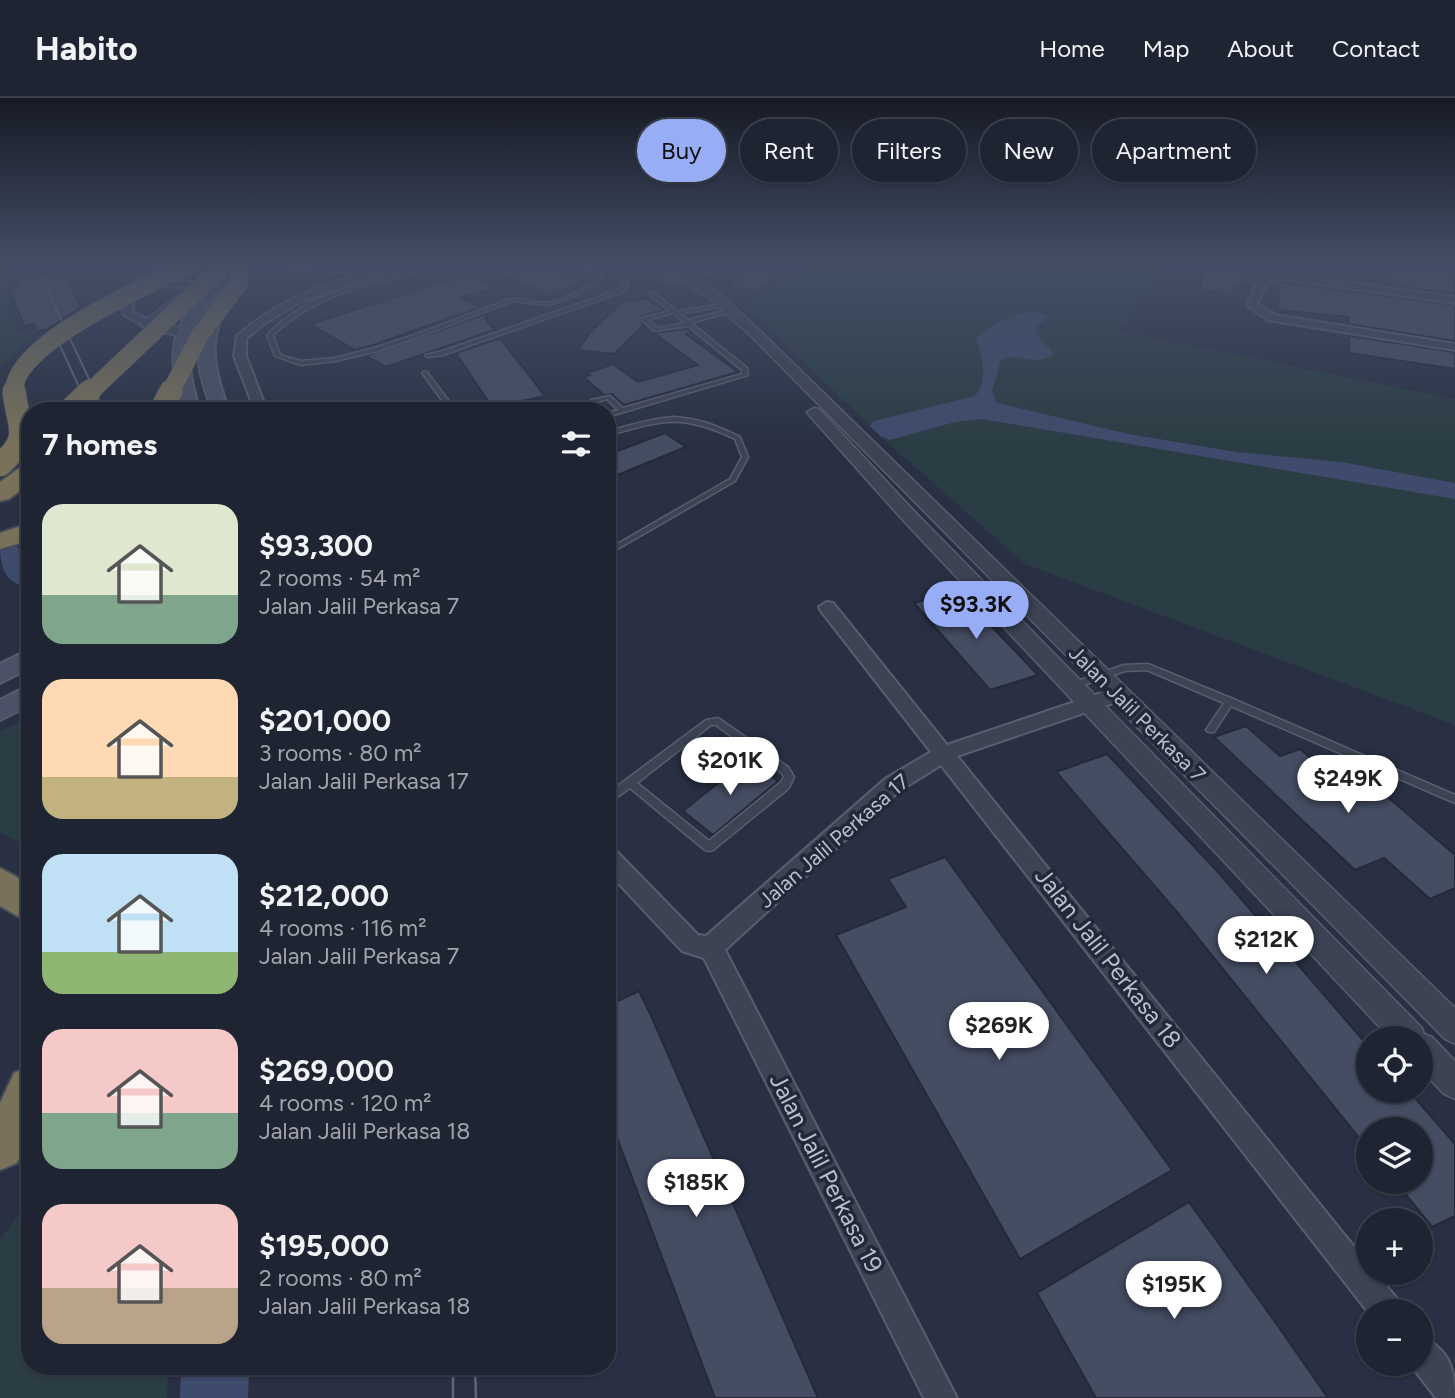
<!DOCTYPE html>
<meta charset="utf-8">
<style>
body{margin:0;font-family:Figtree,sans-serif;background:#2c303e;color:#f1f3f6;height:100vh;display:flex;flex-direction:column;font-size:26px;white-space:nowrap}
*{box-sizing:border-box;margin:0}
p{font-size:23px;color:#a1a4ac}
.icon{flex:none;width:38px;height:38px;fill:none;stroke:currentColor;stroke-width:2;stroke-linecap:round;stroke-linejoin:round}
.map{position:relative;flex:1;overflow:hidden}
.drawer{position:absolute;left:21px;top:304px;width:595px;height:973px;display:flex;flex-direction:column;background:#1f2432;border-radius:28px;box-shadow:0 2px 5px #0004,0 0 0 2px #3c414d}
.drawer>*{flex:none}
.guide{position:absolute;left:637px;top:21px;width:665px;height:63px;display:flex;gap:14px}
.controls{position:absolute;left:1356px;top:928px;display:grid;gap:14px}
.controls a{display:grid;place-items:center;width:77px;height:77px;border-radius:50%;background:#1f2432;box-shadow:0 2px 5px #0004,0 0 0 2px #3c414d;font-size:35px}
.price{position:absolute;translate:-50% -60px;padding:0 16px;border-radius:24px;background:#fff;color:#222;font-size:23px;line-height:46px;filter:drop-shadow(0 2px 4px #0008)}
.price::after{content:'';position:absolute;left:50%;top:42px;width:21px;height:16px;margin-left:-10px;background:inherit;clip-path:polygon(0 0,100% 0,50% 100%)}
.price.active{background:#97adf5;color:#111}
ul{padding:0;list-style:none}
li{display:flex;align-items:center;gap:21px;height:175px;padding:0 21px}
li span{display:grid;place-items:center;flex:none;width:196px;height:140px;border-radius:21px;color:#555}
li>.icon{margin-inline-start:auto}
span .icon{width:84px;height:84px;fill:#fffc;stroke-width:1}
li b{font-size:30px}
h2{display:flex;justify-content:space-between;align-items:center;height:84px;padding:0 21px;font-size:30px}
.tag{padding:0 24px;border-radius:32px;background:#1f2432;box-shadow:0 2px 5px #0004,0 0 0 2px #3c414d;font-size:24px;line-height:63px}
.tag.active{background:#97adf5;color:#111}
header{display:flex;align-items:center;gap:42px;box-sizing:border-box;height:98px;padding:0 35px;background:#1f2432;border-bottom:2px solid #3c414d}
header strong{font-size:33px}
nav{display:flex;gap:38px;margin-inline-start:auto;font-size:24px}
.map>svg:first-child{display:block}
</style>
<header>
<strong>Habito</strong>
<nav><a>Home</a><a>Map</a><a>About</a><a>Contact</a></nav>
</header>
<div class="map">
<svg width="1455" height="1300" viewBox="0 0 1455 1300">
<rect width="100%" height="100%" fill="#293043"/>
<g fill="#2b3d44">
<path d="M0 166H15L17 170 4 192 16 233 35 240 0 267Z"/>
<path d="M802 166H1168L1118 233 1455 301V627L1025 466 880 338 746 207Z"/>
<path d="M30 618V750L0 734V634Z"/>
<path d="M30 1103V1269H168L167 1300H0V1141Z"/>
</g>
<path fill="#3f4b6c" d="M1032 212 1047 218 1036 230 1037 237 1054 256C1035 270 1018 253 1001 262L992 293 997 305 1129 336 1236 354 1341 364 1455 385V401L982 321 955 324 890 342 880 338 870 328 874 323 975 298C988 282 983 258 976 240L996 225Z"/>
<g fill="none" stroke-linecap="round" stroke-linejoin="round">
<g fill="#3f4b6c" fill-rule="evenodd">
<path d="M0 437 11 439 30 467V491C0 482 0 468 0 437Z"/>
<path d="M181 1269H249L248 1300H180Z"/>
</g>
</g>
<g fill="#454d63" stroke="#242a3a" stroke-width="2">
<path d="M476 166H539L585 183 550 197Z"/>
<path d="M754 166H788L756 193 727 188Z"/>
<path d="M1206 166H1234L1250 171 1244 188 1235 186 1234 197 1200 192Z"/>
<path d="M1305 166H1327L1333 180 1309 176Z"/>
<path d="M1383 166 1455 174V196L1395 188Z"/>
<path d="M53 174 56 180 66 178 81 209 48 231 37 233 34 226 24 228 9 189 18 187 16 181Z"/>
<path d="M469 176 497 189 461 200 481 209 373 247 355 252 310 226Z"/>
<path d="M1279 184 1455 207V243L1348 226V219L1278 212Z"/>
<path d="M646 200 664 212 640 218 643 227 614 256 578 252 590 235 622 204Z"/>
<path d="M489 215 485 220 494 232 386 269 366 258Z"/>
<path d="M687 231 692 234 686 236 738 274 624 307 612 296 604 297 584 279 590 277 587 275 613 266 638 284 698 267 654 235Z"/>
<path d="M1349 238 1455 254V271L1349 255Z"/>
<path d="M500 240 545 298 492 309 456 255Z"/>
<path d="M665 335 686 349 615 378 607 372V357Z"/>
<path d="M958 493 996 533 1038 577 990 592 914 505Z"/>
<path d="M1246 628 1280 658 1300 651 1346 691 1368 682 1455 757V790L1430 801 1384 760 1355 772 1214 639Z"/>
<path d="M1107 656 1218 774 1368 948V992H1408L1455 1046V1118L1432 1129 1395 1083H1421V1031H1368V1051L1177 814 1056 674Z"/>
<path d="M748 661 778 683 713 737 683 713Z"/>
<path d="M945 759 1172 1072 1020 1161 836 837 906 809 888 781Z"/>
<path d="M639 893 652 920 818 1300H715L607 1013V908Z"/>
<path d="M1189 1104 1280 1231 1328 1300H1096L1037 1195Z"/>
</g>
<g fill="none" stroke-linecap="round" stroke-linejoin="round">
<g stroke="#585e6d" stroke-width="3">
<g id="service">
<path d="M124 166H129L146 184V186H142Z"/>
<path d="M438 166H447C432 172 415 175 400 179 349 191 311 201 273 237L280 257 301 263 335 260 374 250 417 236 510 201C522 199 532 205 543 205 561 205 580 191 595 184L597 180 593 175 567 166H575L602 176 599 177 601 180 599 186 569 200 548 207 513 203 421 238 378 253 335 263 301 267 275 258 267 237C312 190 378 182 438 166Z"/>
<path d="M598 166C611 166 619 174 629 182L625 193 443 257 428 259 425 257 440 254 621 191 624 183 611 172Z"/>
<path d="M716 166H722L701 180 696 187H692L697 178Z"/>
<path d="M280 170 374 174 376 175 374 176 278 172Z"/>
<path d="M649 194H653L677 213 724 206 726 207 680 216 688 222 733 211V213L691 225 747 270 748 277 607 319V315L618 312 607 301 597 304 607 313H601L591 304V302L610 298 623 310 742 276V272L688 228 654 233 642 222V220L670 213 649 196ZM673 215 685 225 657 230 648 222Z"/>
<path d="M180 196 184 197 145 228H141V226Z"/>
<path d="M423 274H427L456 313H450L422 275Z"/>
<path d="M673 319C698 320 718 328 740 339L748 359 735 383 607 457V452L730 381 742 359 735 341C681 315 663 322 607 338V334C629 327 650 321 673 319Z"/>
<path d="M1148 566 1233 601 1455 697V705L1231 608 1214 634H1208L1206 632 1224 605 1147 572 1125 573 1072 591 1068 588 1069 586 1124 567Z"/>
<path d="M718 620 788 669 794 679 789 690 713 752 709 753 705 752 630 690 607 706V696L706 622ZM711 627H716L782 675 784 679 781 684 709 743 637 685Z"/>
</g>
</g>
<g stroke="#585e6d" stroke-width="4">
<g id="minor">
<path d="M392 166H407L300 204 262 227 246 241V258L267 313H255L234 258 237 238C282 198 335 183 392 166Z"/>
<path d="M1280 175 1455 199V205L1280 181 1267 184 1257 206 1275 217 1455 246V252L1268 222 1247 207 1260 180Z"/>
<path d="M141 183 234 184 239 187 234 190 146 188 135 198 132 213C154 228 176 231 202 230L207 233C187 246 142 229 123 216L125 197Z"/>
<path d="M827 504 833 505 947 647 1110 592H1122L1125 597 1122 602 957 658 1368 1166V1174H1375L1398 1202 1402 1213 1368 1214 941 667 899 693 725 852 957 1300H924L704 860 682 853 607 773V749L615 752 698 837 706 838 885 681 931 654 821 513 819 509Z"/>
<path d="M1421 1239C1450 1251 1455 1272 1455 1300H1436L1410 1266 1421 1265Z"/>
</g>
</g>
<g stroke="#585e6d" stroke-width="3">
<g id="tertiary">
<path d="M629 166H644L676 183 666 185Z"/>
<path d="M654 166C693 166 731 206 758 231L1455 910V946L1445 941 750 237 706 198Z"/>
<path d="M814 310 819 311 913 412 1422 930 1424 936 1432 939 1455 963V1001L1444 996 1421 972V940H1390L901 420 809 317 807 314Z"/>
</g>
</g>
<g stroke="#585e6d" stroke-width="4">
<g id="secondary">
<path d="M228 166H241L195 223C185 255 190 282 200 313H184C159 236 180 222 228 166Z"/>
<path d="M211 212 223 215C207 251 217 278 229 313H213C199 279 190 246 211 212Z"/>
<path d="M30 551V570L0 585V566Z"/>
<path d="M30 587V607L0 622V602Z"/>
</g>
</g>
<g stroke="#454b5a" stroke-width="4">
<g id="motorway">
<path d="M30 366V385L9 401 0 403V384L22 368Z"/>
<path d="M30 425V442L0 451V435Z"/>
<path d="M0 770 30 786V825L0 808Z"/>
<path d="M30 968V1043L17 1065 0 1072V1005L14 975Z"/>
</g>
</g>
<use href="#service" fill="#3d4353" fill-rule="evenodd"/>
<use href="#minor" fill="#3d4353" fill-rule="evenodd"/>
<use href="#tertiary" fill="#3d4353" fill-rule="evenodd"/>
<use href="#secondary" fill="#4b5166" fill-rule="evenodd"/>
<use href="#motorway" fill="#79715a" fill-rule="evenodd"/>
<g stroke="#5f667a" stroke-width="2">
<path d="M35 166 104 313"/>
<path d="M58 243 90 313"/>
</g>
<g stroke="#5f667a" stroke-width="2.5">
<path d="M453 1269V1300"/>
<path d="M475 1269 476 1300"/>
</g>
<g stroke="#454b5a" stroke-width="19" stroke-linecap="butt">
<g id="motorway-bridge-far1">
<path d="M14 295C11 245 149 188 189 166"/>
<path d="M89 295 219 172"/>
<path d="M170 295 200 237 239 185 240 171"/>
</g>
</g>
<g stroke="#454b5a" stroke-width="25" stroke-linecap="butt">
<g id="motorway-bridge">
<path d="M69 313 90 293"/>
<path d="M161 313 171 293"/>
<path d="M0 367C33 338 18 330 14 293"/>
</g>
</g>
<use href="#motorway-bridge-far1" stroke="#79715a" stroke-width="18"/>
<use href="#motorway-bridge" stroke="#79715a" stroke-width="23"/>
</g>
<linearGradient id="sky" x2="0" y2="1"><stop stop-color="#171a25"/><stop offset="0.48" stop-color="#434e66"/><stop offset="1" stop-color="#434e66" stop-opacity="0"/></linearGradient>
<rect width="1455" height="348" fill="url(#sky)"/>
<g text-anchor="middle" stroke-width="7" stroke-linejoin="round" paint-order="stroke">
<g font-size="21" fill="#babfcc" stroke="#222838">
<text transform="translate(1137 616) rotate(45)" y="7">Jalan Jalil Perkasa 7</text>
<text transform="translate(834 743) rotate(-41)" y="7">Jalan Jalil Perkasa 17</text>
</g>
<g font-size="24" fill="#babfcc" stroke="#222838">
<text transform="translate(1108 860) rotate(52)" y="8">Jalan Jalil Perkasa 18</text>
<text transform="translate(826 1075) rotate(63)" y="8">Jalan Jalil Perkasa 19</text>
</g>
</g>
</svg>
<div class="controls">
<a><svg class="icon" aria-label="locate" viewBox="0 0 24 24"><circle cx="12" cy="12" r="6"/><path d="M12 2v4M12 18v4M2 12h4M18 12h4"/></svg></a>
<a><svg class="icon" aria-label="layers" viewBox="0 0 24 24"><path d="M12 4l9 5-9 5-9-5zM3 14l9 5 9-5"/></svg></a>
<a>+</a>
<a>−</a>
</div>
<b class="price active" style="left:976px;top:543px">$93.3K</b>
<b class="price" style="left:730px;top:699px">$201K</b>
<b class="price" style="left:1348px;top:717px">$249K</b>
<b class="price" style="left:1266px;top:878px">$212K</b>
<b class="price" style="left:999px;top:964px">$269K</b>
<b class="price" style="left:696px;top:1121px">$185K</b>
<b class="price" style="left:1174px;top:1223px">$195K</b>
<div class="guide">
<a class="tag active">Buy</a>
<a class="tag">Rent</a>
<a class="tag">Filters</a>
<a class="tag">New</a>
<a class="tag">Apartment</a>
</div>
<section class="drawer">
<h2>7 homes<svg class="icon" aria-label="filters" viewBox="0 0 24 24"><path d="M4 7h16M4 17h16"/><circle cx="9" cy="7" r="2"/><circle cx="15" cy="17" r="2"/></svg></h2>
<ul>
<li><span style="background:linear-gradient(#dfe7d0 65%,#7fa58c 0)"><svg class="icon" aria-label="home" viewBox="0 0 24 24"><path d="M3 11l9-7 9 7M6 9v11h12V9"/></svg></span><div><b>$93,300</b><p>2 rooms · 54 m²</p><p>Jalan Jalil Perkasa 7</p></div></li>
<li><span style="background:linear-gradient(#ffd9b3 70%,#c2b280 0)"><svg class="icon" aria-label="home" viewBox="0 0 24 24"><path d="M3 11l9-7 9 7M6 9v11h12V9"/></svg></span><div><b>$201,000</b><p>3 rooms · 80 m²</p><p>Jalan Jalil Perkasa 17</p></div></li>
<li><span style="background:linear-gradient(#bfe0f5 70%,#8fb573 0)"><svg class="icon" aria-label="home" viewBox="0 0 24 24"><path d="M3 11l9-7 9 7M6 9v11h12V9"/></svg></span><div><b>$212,000</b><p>4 rooms · 116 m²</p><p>Jalan Jalil Perkasa 7</p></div></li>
<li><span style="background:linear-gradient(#f6c9c9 60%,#7fa58c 0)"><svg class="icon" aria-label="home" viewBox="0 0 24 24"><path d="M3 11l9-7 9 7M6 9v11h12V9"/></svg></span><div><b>$269,000</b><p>4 rooms · 120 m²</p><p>Jalan Jalil Perkasa 18</p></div></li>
<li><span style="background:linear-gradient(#f6c9c9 60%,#b9a48a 0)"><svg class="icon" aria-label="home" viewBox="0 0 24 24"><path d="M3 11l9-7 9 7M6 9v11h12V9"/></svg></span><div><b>$195,000</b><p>2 rooms · 80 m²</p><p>Jalan Jalil Perkasa 18</p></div></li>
</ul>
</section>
</div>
